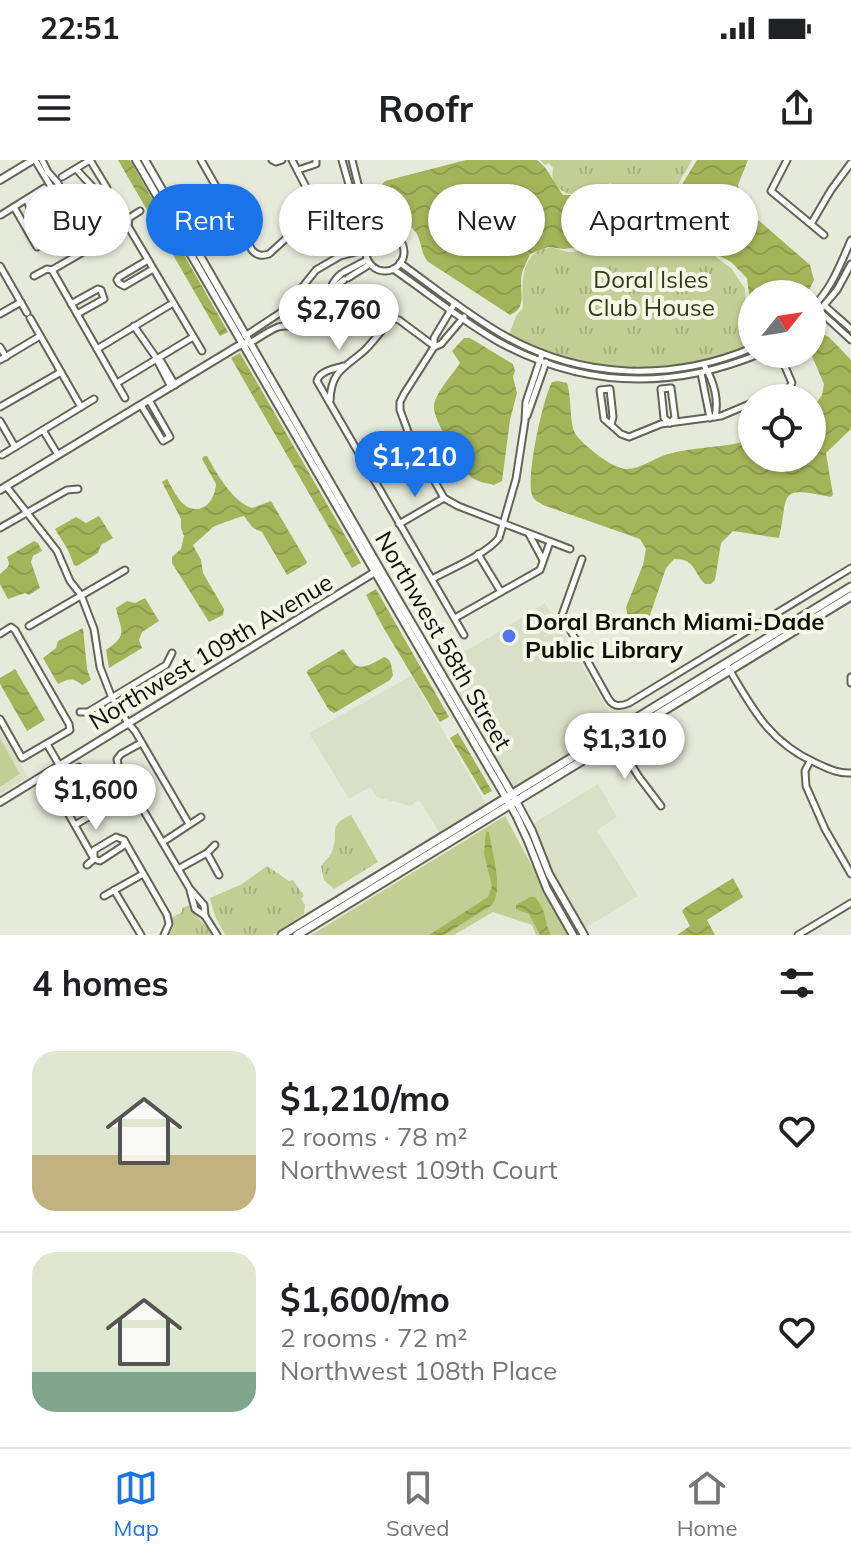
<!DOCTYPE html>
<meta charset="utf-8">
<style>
body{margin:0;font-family:Mulish,sans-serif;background:#f6f6f6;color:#202124;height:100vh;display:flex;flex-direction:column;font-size:30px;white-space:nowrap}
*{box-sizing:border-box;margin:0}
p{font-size:26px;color:#757577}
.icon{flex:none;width:44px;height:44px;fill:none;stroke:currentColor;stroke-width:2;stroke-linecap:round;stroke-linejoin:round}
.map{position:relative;height:775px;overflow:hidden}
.details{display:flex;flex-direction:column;background:#fff;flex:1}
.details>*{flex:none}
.banner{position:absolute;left:24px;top:24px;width:804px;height:72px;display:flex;gap:16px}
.needle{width:52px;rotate:60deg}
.fabs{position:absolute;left:738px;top:120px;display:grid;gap:16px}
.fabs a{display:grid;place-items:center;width:88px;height:88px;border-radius:50%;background:#fff;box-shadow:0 2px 6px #0004;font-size:40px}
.price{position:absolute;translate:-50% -68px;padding:0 18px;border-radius:28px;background:#fff;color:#222;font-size:26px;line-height:52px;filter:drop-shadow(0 2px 4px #0008)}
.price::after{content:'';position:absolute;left:50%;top:48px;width:24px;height:18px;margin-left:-12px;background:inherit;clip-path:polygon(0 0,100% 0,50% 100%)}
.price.current{background:#1a73e8;color:#fff}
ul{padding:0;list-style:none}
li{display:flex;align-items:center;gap:24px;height:200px;padding:0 32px}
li+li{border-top:2px solid #e0e0e0}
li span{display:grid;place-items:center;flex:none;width:224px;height:160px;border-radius:24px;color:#555}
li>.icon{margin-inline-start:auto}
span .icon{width:96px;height:96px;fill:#fffc;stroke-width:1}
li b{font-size:34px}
h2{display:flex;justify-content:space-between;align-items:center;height:96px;padding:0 32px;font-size:34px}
.pill{padding:0 28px;border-radius:36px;background:#fff;box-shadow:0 2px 6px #0004;font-size:28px;line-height:72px}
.pill.current{background:#1a73e8;color:#fff}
.status{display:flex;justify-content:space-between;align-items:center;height:56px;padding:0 40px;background:#fff;direction:ltr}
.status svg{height:22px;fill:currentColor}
header{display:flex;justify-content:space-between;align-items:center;height:104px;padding:0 32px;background:#fff;font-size:36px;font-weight:700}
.tab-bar{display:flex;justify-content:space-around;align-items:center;height:112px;border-top:2px solid #e0e0e0;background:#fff;font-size:22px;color:#757577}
.tab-bar a{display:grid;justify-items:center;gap:4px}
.tab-bar .current{color:#1a73e8}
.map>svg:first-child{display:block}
</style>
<div class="status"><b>22:51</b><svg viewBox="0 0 49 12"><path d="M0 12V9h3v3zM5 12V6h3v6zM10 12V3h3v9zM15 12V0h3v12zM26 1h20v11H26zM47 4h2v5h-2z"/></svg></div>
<header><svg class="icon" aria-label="menu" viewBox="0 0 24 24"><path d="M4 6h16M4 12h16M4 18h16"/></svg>Roofr<svg class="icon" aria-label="share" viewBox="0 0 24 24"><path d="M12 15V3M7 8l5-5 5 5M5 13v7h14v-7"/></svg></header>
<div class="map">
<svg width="851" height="775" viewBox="0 0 851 775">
<defs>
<pattern id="park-tufts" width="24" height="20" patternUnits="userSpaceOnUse" patternTransform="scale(2)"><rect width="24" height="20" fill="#c2cf94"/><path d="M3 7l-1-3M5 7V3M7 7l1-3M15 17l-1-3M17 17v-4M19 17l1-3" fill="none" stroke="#a6b17e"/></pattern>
<pattern id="water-waves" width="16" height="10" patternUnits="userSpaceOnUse" patternTransform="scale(2)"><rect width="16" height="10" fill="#a4b559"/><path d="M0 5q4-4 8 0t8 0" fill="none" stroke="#8c9b4c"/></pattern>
</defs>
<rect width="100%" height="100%" fill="#e6eada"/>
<g fill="#dae0c8">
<path d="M545 443 617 566 514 627 511 625 440 503 452 498 492 476Z"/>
<path d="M411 516 486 644 439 672 419 640 410 646 377 637 370 627 349 639 309 573Z"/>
<path d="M0 570 28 617 0 634Z"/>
<path d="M598 624 617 657 597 670 638 736 585 768 576 756 572 745 548 704 534 663Z"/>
</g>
<g fill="#c2cf94">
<path d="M0 578 20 614 0 627Z"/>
<path d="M505 656 569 775H536L532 765 493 752 454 775H311Z"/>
</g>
<g fill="url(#park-tufts)">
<path d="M540 0H692L676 28V40L687 50 716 97 731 108 745 129 746 149 752 174V185C669 219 589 215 509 175L516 156 523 148C522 127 519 92 548 88 557 86 564 93 573 92 585 90 599 81 605 71L603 44 610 33 611 23C594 28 570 43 557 26 552 19 552 15 553 8L549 3 545 5Z"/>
<path d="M351 655 378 702 334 729 324 720 321 706C325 701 331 696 333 689 339 670 327 666 351 655Z"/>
<path d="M267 706 289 721 293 720 304 736 301 739 305 745 304 754 272 775H225L215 756 210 738 242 724Z"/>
<path d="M189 745C193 756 206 763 212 775H169L174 766 171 758 182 752V748Z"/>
</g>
<g fill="url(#water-waves)">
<path d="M118 0H130L228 172 220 176Z"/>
<path d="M466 0H537C549 9 554 23 563 35H578L612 25 622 24 656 33 678 31 697 0H748L738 25 740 38 748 51 810 105 814 120 807 134H752V159L747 118 731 102 716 94 707 73 690 47 678 39 646 43 624 30H610L600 41 603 69 597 78 584 86 564 89 548 87 530 94C528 100 524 106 522 113 518 129 529 147 510 155L427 101C420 91 422 79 414 70 401 55 389 62 381 39 378 30 379 27 385 21Z"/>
<path d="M314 132 318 137 317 145 309 155H302L300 150 306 145 309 133Z"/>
<path d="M821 173 829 177 851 200V269L826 293 833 335 831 337C777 326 789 332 779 378L733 371 721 383 715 420 711 424H705C692 411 696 399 674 399L666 408 649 458 645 462 635 461 628 458 626 447 643 405 646 389 640 379 543 345C539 342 535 341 533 337 524 323 543 238 552 222L558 221 567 223C572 238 569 261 575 273 581 284 612 308 625 309 638 310 653 299 665 295 694 286 724 288 752 280V298H812V249L822 235 824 224 811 194 812 175Z"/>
<path d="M464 178H470L513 204 515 211 513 217 517 233 510 260 502 321 494 325C487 323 477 322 471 317 462 309 432 258 434 246 435 233 453 214 460 203L452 191Z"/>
<path d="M240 193 361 403 352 408 231 198Z"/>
<path d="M204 296H207C217 314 232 341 252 348L271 341 307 402 306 404 287 415 262 372 253 368 244 356C241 356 215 366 213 367 207 373 200 379 193 385L201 400 203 413 224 449 223 455 209 462 172 403V397L181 389 184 376 181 368V359L162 322 167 319C172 327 178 341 186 346 203 356 215 340 216 324L202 299Z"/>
<path d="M99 356 113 378 101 385 98 393 77 406 74 405 68 390 55 369 76 357 86 363Z"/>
<path d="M34 381 38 383 42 391 33 396 31 402 40 428 29 435 25 433 8 439 0 424V414L8 407 9 403 7 397Z"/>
<path d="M376 429 449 557 440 562 383 467 366 435Z"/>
<path d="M145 438 159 461 142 472 139 480 142 488 109 508 106 490C129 474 121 472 116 448L127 441 135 443Z"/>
<path d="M83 468 87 509 91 520 82 525C72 517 69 519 58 524L43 498 56 488 58 481Z"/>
<path d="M343 489C347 493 352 504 357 506 365 509 377 501 384 497 393 500 391 508 393 515L390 520 334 553 329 550 307 513 308 510Z"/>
<path d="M15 509 45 560 27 571 0 524V518Z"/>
<path d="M458 573 492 631 484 635 450 578Z"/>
<path d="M486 671 489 672C492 693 504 729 492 745L444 775H429L488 737 492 726 484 694Z"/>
<path d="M733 718 743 737 707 760 715 775H677L690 766 682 751 686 747Z"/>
<path d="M530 737H535C548 753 543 759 551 775H540L529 754 516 749V745Z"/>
</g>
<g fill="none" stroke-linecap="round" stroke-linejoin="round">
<g stroke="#616556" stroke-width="9">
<g id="minor">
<path d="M35 0 59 40"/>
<path d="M42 0 48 12 58 23 63 37"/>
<path d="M201 0 252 90C257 96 262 96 269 94L304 62 312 49 307 29 292 0"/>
<path d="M272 0 276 2 282 0"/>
<path d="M342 0 350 28 370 81"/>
<path d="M352 0 358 24 379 75"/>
<path d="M787 0 771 31 824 75"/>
<path d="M76 9 101 36"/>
<path d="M298 10 316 4V0"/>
<path d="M62 17 90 0 107 28 106 33 77 47"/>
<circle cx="66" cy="48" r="11"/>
<path d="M27 40 39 72"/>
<path d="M14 47 37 87"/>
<path d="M1 55 44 28"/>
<path d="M72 57 90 89"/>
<path d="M811 64 831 30 851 3"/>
<path d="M128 66 202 191"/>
<circle cx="385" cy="92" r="19"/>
<path d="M32 77 61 58"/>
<path d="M400 103C435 128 468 155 505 176 582 219 671 222 752 188"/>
<path d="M0 106 27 153"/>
<path d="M393 109C428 133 462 161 499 182 584 228 671 230 759 194"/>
<path d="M52 110 125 238"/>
<path d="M344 112 367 100"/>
<path d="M34 116 47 109 52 110 128 66 129 58 140 51"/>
<path d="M348 118 370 104"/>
<path d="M119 123 124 126 153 109"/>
<path d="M119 123 117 120 119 117 148 100"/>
<path d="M331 130 344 120"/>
<path d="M71 144 98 129 101 130 104 139 77 154"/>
<path d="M814 146 851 180"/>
<path d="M825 146 851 169"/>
<path d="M812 148C832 128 840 105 851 80"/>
<path d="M283 151 289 157 290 166"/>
<path d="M0 154 21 142"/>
<path d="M464 157 441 184 434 187 404 234 400 242V250L410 277 444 338 458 346 570 389"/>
<path d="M30 158 81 247"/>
<path d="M812 159 837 130 851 104"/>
<path d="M134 166 157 199 161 201 175 225"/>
<path d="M245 176 283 151 316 110 340 96 367 89"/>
<path d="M250 183C259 178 268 171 278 167 293 163 307 173 320 159 335 144 322 130 341 114"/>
<path d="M0 187 6 197"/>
<path d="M434 187V178L455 143"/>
<path d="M97 189 173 143"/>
<path d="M780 195 792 223 783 238"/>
<path d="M0 200 40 176"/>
<path d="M157 200 171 227"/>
<path d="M704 205C713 220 719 239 715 257"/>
<path d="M343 206C334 209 319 211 317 221L464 475"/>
<path d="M701 213 710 258"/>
<path d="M117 223 193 177"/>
<path d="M671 228 675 258 670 263 664 258 661 229Z"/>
<path d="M330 241C331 210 345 208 365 190 374 181 382 170 390 160L395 159 399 160 434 186"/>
<path d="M141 245 163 281 170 277 149 240"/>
<path d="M0 247 61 212"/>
<path d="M527 256 546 202"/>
<path d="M0 261 15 287"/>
<path d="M611 265 613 257 610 229 600 230 604 259 621 274 629 277 661 264 721 256 752 243"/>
<path d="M43 270 58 295"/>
<path d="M2 295 94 239"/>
<path d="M365 303 410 277"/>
<path d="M368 310 414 284"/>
<path d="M6 326 57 391 70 421 81 435 94 469 100 507 112 538 128 563 135 571 189 664"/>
<path d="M399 364 444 338"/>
<path d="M0 368 67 330 78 329"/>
<path d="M529 374 543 400"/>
<path d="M478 394 501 432"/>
<path d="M582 399 562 455 608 538C613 547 620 547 629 543L851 408"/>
<path d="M432 419C452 408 485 395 499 378L516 319 525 261 526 242 542 194"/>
<path d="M455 458 540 410 550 382"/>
<path d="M29 466 125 410"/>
<path d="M0 474 11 467 15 470 69 564 70 570 22 598 0 559"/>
<path d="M726 504C751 546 768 582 816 603 827 608 838 614 851 613"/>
<path d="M851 517V523"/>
<path d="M80 552H88L166 505 172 493"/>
<path d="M616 580 639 617 661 646"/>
<path d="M141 583 121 594 117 599 119 609 190 729 204 745 205 756 217 775"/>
<path d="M47 584 65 615"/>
<path d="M810 601 805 611 806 626 825 669 851 714"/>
<path d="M75 665 119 639"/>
<path d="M124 680 167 755 169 764 164 775"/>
<path d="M163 682 201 657"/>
<path d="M207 693 219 715"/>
<path d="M94 698V690L116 677 124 680"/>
<path d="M94 699 51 623 79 607 102 648"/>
<path d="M87 705 94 699 100 701 123 686 124 683"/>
<path d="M178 709 207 693 215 685"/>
<path d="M114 730 141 775"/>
<path d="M190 730 195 749 205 756"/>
<path d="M104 736 143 714"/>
<path d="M798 775 851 743"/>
</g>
</g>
<g stroke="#616556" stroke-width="10">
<g id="tertiary">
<path d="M136 0 516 655 528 681 547 729 573 775"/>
<path d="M145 0 380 409 516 641 532 671 549 714 584 775"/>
<path d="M0 20 33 0"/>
<path d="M0 330 238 186 246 183"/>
<path d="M0 642 375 412"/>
</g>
</g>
<g stroke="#616556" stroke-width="11">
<g id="secondary">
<path d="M282 775 851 427"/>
<path d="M297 775 851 436"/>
</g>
</g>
<use href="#minor" stroke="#fff" stroke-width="5"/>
<use href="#tertiary" stroke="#fff" stroke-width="6"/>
<use href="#secondary" stroke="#fff" stroke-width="7"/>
</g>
<circle fill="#5275e9" stroke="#f4f8e7" stroke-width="3" cx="509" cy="476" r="8"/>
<g text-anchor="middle" stroke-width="8" stroke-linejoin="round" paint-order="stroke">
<g font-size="24" fill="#353c15" stroke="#f4f8e7">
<text x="651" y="128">Doral Isles<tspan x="651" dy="28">Club House</tspan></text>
</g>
<g font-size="24" font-weight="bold" fill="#0f100a" stroke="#f4f8e7" text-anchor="start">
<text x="525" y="470">Doral Branch Miami-Dade<tspan x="525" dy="28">Public Library</tspan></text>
</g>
<g font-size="24" fill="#0f100a" stroke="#f4f8e7">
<text transform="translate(443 481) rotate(60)" y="8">Northwest 58th Street</text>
<text transform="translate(211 492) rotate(-31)" y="8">Northwest 109th Avenue</text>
</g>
</g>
</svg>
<div class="fabs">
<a><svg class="needle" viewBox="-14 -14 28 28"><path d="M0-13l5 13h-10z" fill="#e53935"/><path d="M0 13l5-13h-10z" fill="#757577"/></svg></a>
<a><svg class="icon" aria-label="locate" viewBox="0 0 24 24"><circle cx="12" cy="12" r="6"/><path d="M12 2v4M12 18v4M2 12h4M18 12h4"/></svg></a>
</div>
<b class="price" style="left:339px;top:192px">$2,760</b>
<b class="price current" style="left:415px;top:339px">$1,210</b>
<b class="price" style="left:625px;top:621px">$1,310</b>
<b class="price" style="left:96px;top:672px">$1,600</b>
<div class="banner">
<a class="pill">Buy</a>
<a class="pill current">Rent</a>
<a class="pill">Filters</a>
<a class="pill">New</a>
<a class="pill">Apartment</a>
</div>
</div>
<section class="details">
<h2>4 homes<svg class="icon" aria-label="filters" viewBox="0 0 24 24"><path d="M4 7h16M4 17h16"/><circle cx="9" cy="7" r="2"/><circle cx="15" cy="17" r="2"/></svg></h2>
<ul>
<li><span style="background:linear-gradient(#dfe7d0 65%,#c2b280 0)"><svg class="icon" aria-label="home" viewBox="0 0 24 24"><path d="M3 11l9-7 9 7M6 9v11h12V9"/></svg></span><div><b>$1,210/mo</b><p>2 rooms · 78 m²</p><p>Northwest 109th Court</p></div><svg class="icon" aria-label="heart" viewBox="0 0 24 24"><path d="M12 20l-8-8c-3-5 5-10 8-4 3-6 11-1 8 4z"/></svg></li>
<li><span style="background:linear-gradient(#dfe7d0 75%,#7fa58c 0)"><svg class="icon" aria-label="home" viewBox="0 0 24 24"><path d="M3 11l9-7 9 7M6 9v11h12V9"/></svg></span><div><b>$1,600/mo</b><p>2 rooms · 72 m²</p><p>Northwest 108th Place</p></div><svg class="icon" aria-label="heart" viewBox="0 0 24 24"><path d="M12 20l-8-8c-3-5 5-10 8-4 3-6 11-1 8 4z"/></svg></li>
</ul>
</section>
<nav class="tab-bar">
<a class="current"><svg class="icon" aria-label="map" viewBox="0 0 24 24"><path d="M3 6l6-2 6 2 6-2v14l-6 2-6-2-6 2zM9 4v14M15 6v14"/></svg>Map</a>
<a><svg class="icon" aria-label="saved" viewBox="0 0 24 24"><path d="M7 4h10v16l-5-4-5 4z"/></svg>Saved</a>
<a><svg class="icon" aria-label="home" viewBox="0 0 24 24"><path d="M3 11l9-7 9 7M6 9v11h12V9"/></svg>Home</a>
</nav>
